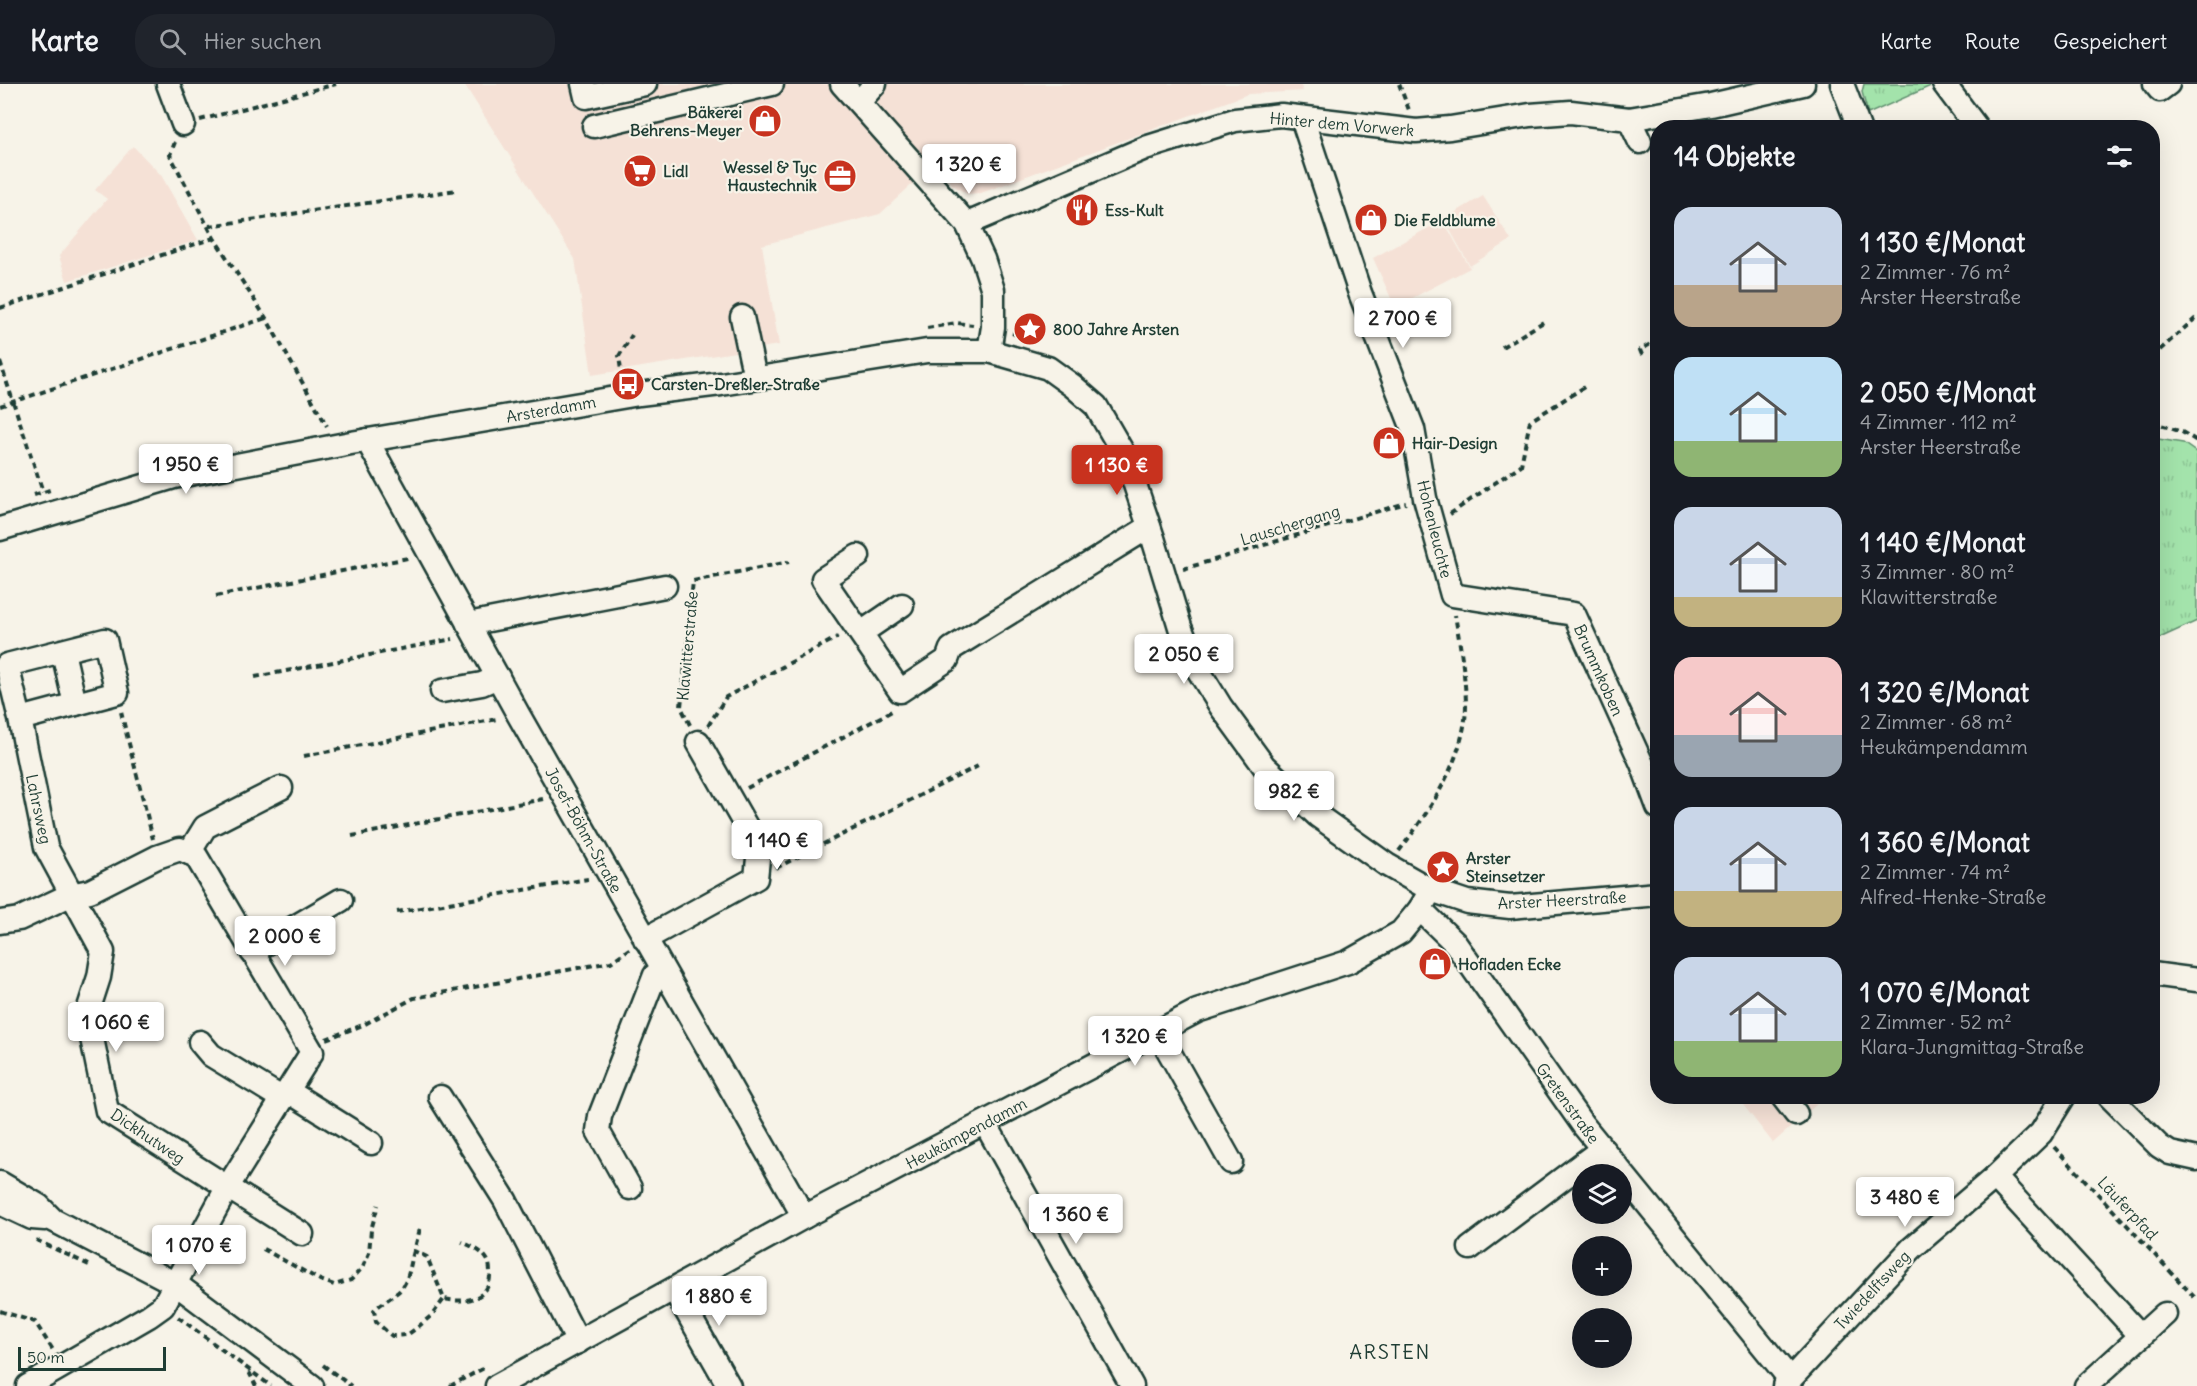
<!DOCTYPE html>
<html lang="de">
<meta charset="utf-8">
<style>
body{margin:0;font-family:Delius,sans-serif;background:#20242c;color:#f1f3f6;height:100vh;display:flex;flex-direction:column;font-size:22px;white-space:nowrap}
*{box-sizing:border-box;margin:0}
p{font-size:20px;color:#9ea1a6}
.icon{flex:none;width:33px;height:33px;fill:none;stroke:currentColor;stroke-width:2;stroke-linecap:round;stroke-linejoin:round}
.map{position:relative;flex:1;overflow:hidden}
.side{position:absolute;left:1650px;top:36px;width:510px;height:984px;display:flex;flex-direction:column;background:#171b24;border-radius:24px;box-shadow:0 6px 24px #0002}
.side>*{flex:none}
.fabs{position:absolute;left:1572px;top:1080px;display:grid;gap:12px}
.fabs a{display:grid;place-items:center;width:60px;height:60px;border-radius:50%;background:#171b24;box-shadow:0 6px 24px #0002;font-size:30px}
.scale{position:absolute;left:18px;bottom:15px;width:148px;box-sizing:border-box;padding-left:6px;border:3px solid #1f3d34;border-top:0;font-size:16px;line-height:21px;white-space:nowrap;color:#1f3d34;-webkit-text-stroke:4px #f7f3e8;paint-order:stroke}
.price{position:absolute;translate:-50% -51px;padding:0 14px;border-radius:6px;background:#fff;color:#222;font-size:20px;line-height:39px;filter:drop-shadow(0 2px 3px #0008)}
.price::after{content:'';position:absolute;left:50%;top:36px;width:18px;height:14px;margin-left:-9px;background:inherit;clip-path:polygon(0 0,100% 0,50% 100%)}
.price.current{background:#c8321e;color:#fff}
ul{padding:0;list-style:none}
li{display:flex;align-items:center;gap:18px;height:150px;padding:0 24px}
li span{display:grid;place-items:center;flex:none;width:168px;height:120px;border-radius:18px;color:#555}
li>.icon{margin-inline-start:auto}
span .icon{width:72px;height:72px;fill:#fffc;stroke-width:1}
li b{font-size:26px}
h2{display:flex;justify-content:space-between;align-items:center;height:72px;padding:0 24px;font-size:26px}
header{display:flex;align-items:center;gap:36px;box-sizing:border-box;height:84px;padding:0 30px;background:#171b24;border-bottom:2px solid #363941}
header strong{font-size:28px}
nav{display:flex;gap:33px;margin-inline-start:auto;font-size:21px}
.search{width:420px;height:54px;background:#20242c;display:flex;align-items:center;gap:15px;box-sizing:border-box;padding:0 21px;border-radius:24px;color:#9ea1a6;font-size:22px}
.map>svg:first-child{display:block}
</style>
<header>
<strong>Karte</strong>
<div class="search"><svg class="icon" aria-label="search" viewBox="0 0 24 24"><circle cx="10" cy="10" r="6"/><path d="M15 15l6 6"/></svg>Hier suchen</div>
<nav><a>Karte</a><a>Route</a><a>Gespeichert</a></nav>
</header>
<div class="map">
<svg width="2197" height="1302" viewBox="0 0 2197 1302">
<defs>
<pattern id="grass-tufts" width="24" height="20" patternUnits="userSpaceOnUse" patternTransform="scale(1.5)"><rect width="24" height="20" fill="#a3e3ab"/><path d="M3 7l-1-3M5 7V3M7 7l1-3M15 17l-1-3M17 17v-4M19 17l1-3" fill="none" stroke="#8cc494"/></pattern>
</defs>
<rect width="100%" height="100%" fill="#f7f3e8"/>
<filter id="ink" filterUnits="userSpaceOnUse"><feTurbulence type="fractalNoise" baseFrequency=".0167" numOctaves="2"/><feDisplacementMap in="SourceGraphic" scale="12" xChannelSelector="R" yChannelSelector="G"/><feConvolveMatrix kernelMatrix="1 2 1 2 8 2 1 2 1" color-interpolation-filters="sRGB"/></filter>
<g filter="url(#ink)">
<g fill="#f5e1d6">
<path d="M464 0H1300L1303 7 1248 10 981 109 967 110 953 101 934 80 880 130 762 161 779 261 592 291 575 175Z"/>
<path d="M133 62 161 91 198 156 67 197 59 172 107 115 95 106Z"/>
<path d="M1483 112 1511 156 1470 182 1444 135Z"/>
<path d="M1443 136 1470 184 1395 223 1373 174Z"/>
<path d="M1737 1013H1811L1817 1020 1773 1059Z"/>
</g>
<g fill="url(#grass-tufts)" stroke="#619070" stroke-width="1.5">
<path d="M1864 0H1931L1933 1 1868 30 1862 8Z"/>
<path d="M2152 354 2183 359 2197 369V537L2153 557Z"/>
</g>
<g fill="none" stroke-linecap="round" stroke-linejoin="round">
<g stroke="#1f3d34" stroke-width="27">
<g id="minor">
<path d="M168 0 183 40"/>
<path d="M583 0 586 13 645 0"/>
<path d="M842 0 967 140 983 175 993 206V243L989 267"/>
<path d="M1842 0 1859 44"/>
<path d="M1944 0 1977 44"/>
<path d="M2155 0 2160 6 2168 0"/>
<path d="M859 18 875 0"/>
<path d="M1302 34 1360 209 1413 345 1425 414 1452 511 1574 530 1642 680 1658 723"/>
<path d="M1629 35 1640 58"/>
<path d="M594 42 772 0"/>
<path d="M967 140 1145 64 1235 36 1281 31 1416 47 1450 44 1530 31 1571 28 1629 35 1711 21 1803 0"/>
<path d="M742 233 755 294"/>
<path d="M367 356 518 630 804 1133"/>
<path d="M0 445 174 393 351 359 639 310 721 300 927 267H989L1048 284 1073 302 1096 322 1126 374 1153 454 1180 543 1197 584 1221 623 1264 682 1318 732 1387 781 1431 806 1467 818 1510 823 1658 810"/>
<path d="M858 472 823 495 900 607 947 576 951 565 1149 443"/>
<path d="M468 540 665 502"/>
<path d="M861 549 902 521"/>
<path d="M63 568 75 620"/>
<path d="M442 607 482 600 498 593"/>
<path d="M20 635 117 609 105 556 7 581 20 635 46 763 103 868 99 893 87 930 107 1027 302 1150"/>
<path d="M189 769 205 743 281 704"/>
<path d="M1420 825 1455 859 1583 1041 1789 1294"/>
<path d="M0 838 19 835 70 811 90 807 157 773 180 765 196 772 312 968 227 1104 163 1222 149 1232 28 1302"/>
<path d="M645 855 756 794 759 765 698 658"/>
<path d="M252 868 341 816"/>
<path d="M2152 890 2197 896"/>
<path d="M1158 948 1231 1078"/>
<path d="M200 958 211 971 283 1015"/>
<path d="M288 1007 371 1059"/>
<path d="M1782 1012 1796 1030"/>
<path d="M2109 1012 2159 1062 2170 1069 2197 1075"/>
<path d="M440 1013 505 1116 578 1258"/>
<path d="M985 1039 1132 1302"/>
<path d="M1995 1093 2141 1252"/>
<path d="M0 1099 39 1122 53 1136 176 1200 312 1302"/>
<path d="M630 1104 598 1047 600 1032 655 891 663 886"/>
<path d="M0 1119 32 1134 45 1135"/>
<path d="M1470 1164 1602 1065"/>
<path d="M674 1205 729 1302"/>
<path d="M497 1302 804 1133 1197 927 1348 878 1401 848 1420 825 1431 806"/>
<path d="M1784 1302 1912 1164 1995 1093 2041 1049 2064 1012"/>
<path d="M2086 1302 2165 1230"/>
</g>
</g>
<g stroke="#1f3d34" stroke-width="4" stroke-dasharray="6 4.5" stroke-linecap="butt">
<path d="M1399 0 1409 26"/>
<path d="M200 36 336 0"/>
<path d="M175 58 170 71 214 154 266 234 327 342"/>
<path d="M209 142 457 106"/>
<path d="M0 224 214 154"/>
<path d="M927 244 957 239 973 241"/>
<path d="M1012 249 1028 254"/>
<path d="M1502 263 1545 237"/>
<path d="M1642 271 1640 266 1658 256"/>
<path d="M2152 273 2197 233"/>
<path d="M0 278 43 408"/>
<path d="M622 294 619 272 632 251"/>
<path d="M0 322 266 234"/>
<path d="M2152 338 2182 348 2197 357"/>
<path d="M34 411 53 405"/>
<path d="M1450 430 1521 381 1530 337 1586 302"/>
<path d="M1183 485 1406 419"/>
<path d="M216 512 408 474"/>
<path d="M255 593 453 555"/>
<path d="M121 628 153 755"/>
<path d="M690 641 681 623 693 497 789 478"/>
<path d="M708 642 726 613 838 553"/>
<path d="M304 672 497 635"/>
<path d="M747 704 892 627"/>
<path d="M352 752 543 715"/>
<path d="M1399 767C1430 727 1467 671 1466 618 1465 589 1460 560 1455 531"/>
<path d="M776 784 980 681"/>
<path d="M397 828 588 795"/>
<path d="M326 955 363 941 414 914 611 878 629 865"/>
<path d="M2054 1063 2197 1216"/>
<path d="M420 1145 414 1167 427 1173 444 1215C462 1219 490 1217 490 1191 490 1187 490 1181 488 1177 483 1167 471 1162 462 1158"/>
<path d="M36 1156 89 1181"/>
<path d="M263 1165 320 1196 334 1201 351 1196 363 1183 369 1169 371 1146 378 1121"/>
<path d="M414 1167C410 1180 409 1199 398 1208 390 1214 382 1219 374 1226L376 1238 392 1252 407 1251 418 1243 432 1231 444 1215"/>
<path d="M0 1227 35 1238 53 1266"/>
<path d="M178 1233 271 1302"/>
<path d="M323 1281 351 1302"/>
<path d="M249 1288 256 1302"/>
<path d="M450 1302 484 1284"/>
</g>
<use href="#minor" stroke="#f7f3e8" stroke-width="22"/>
</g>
</g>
<defs>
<g id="shop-disc" transform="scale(1.725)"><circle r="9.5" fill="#c8321e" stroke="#f7f3e8"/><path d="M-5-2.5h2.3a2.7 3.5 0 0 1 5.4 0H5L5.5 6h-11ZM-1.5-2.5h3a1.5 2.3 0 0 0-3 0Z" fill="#fff"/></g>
<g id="supermarket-disc" transform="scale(1.725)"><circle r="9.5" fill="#c8321e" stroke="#f7f3e8"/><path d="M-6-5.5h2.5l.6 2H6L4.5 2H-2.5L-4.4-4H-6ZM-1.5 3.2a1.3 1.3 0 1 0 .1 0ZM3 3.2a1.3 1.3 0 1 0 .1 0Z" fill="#fff"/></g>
<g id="office-disc" transform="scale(1.725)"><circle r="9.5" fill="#c8321e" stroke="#f7f3e8"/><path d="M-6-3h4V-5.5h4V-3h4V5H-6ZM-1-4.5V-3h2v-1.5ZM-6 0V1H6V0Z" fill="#fff"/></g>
<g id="restaurant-disc" transform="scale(1.725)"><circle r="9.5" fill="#c8321e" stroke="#f7f3e8"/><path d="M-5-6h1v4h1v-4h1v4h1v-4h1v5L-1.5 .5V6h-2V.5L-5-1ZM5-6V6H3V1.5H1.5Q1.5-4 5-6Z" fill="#fff"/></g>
<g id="sight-disc" transform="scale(1.725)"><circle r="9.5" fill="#c8321e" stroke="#f7f3e8"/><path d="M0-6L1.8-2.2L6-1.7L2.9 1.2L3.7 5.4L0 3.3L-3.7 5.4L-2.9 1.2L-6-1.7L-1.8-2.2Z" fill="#fff"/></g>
<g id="bus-disc" transform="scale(1.725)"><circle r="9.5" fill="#c8321e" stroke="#f7f3e8"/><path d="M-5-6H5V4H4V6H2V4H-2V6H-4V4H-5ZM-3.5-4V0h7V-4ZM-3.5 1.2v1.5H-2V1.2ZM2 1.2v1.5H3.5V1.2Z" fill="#fff"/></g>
</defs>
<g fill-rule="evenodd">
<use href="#shop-disc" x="765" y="37"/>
<use href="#supermarket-disc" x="640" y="87"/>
<use href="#office-disc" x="840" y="92"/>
<use href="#restaurant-disc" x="1082" y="126"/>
<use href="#shop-disc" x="1371" y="136"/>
<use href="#sight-disc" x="1030" y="245"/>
<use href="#bus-disc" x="628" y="300"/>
<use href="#shop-disc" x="1389" y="359"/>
<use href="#sight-disc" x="1443" y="783"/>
<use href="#shop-disc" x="1435" y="880"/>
</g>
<g text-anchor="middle" stroke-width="4.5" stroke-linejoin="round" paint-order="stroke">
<g font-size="16" font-weight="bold" fill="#1f3d34" stroke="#f7f3e8" text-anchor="start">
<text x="742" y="34" text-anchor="end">Bäkerei<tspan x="742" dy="18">Behrens-Meyer</tspan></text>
<text x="817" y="89" text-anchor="end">Wessel &amp; Tyc<tspan x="817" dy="18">Haustechnik</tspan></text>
<text x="663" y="93">Lidl</text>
<text x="1105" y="132">Ess-Kult</text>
<text x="1394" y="142">Die Feldblume</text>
<text x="1053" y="251">800 Jahre Arsten</text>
<text x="651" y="306">Carsten-Dreßler-Straße</text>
<text x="1412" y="365">Hair-Design</text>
<text x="1466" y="780">Arster<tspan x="1466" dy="18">Steinsetzer</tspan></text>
<text x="1458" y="886">Hofladen Ecke</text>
</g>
<g font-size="16" fill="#1f3d34" stroke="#f7f3e8">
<text transform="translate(1342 40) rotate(5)" y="6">Hinter dem Vorwerk</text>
<text transform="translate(551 325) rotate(-10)" y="6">Arsterdamm</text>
<text transform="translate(1290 441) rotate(-17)" y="6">Lauschergang</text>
<text transform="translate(1435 445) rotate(76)" y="6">Hohenleuchte</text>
<text transform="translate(687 562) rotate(-85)" y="6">Klawitterstraße</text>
<text transform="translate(1599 586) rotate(66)" y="6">Brummkoben</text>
<text transform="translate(39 725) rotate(78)" y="6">Lahrsweg</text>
<text transform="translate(584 746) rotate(61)" y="6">Josef-Böhm-Straße</text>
<text transform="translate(1562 816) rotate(-3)" y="6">Arster Heerstraße</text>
<text transform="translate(1568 1019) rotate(54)" y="6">Gretenstraße</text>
<text transform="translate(966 1049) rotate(-28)" y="6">Heukämpendamm</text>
<text transform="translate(148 1052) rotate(34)" y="6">Dickhutweg</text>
<text transform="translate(2128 1124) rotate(47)" y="6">Läuferpfad</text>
<text transform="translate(1872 1206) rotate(-47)" y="6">Twiedelftsweg</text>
</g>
<g font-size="20" letter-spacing="1.5" fill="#1f3d34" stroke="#f7f3e8">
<text x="1390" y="1275">ARSTEN</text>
</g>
</g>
</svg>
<div class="fabs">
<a><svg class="icon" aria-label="layers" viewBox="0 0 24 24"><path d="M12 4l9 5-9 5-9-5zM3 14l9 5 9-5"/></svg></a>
<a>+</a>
<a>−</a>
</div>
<div class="scale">50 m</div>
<b class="price" style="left:969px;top:111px">1 320 €</b>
<b class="price" style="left:1403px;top:265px">2 700 €</b>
<b class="price" style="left:186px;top:411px">1 950 €</b>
<b class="price current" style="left:1117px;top:412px">1 130 €</b>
<b class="price" style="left:1184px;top:601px">2 050 €</b>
<b class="price" style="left:1294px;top:738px">982 €</b>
<b class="price" style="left:777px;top:787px">1 140 €</b>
<b class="price" style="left:285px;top:883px">2 000 €</b>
<b class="price" style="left:116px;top:969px">1 060 €</b>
<b class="price" style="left:1135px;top:983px">1 320 €</b>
<b class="price" style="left:1905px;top:1144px">3 480 €</b>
<b class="price" style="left:1076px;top:1161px">1 360 €</b>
<b class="price" style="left:199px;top:1192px">1 070 €</b>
<b class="price" style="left:719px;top:1243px">1 880 €</b>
<section class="side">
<h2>14 Objekte<svg class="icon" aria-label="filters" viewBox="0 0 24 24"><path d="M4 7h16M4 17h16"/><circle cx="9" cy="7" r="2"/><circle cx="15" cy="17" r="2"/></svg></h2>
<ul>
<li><span style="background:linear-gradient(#c9d6e8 65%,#b9a48a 0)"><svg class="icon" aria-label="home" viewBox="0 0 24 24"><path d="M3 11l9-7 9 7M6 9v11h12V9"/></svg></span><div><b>1 130 €/Monat</b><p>2 Zimmer · 76 m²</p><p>Arster Heerstraße</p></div></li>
<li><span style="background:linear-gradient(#bfe0f5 70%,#8fb573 0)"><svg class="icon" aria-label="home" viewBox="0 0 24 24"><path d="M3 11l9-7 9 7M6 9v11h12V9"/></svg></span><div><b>2 050 €/Monat</b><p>4 Zimmer · 112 m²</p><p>Arster Heerstraße</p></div></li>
<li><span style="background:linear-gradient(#c9d6e8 75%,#c2b280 0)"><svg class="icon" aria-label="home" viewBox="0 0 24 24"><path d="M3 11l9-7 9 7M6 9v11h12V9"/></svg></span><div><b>1 140 €/Monat</b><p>3 Zimmer · 80 m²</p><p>Klawitterstraße</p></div></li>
<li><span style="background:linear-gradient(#f6c9c9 65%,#9aa5b1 0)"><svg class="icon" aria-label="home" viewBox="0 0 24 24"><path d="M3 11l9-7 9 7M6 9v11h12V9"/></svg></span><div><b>1 320 €/Monat</b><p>2 Zimmer · 68 m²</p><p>Heukämpendamm</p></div></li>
<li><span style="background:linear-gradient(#c9d6e8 70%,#c2b280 0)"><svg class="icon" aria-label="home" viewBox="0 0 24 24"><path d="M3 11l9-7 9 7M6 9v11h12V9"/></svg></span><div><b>1 360 €/Monat</b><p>2 Zimmer · 74 m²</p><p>Alfred-Henke-Straße</p></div></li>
<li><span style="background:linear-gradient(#c9d6e8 70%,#8fb573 0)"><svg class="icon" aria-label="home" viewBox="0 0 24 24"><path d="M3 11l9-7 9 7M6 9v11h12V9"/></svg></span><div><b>1 070 €/Monat</b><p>2 Zimmer · 52 m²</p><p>Klara-Jungmittag-Straße</p></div></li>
</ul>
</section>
</div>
